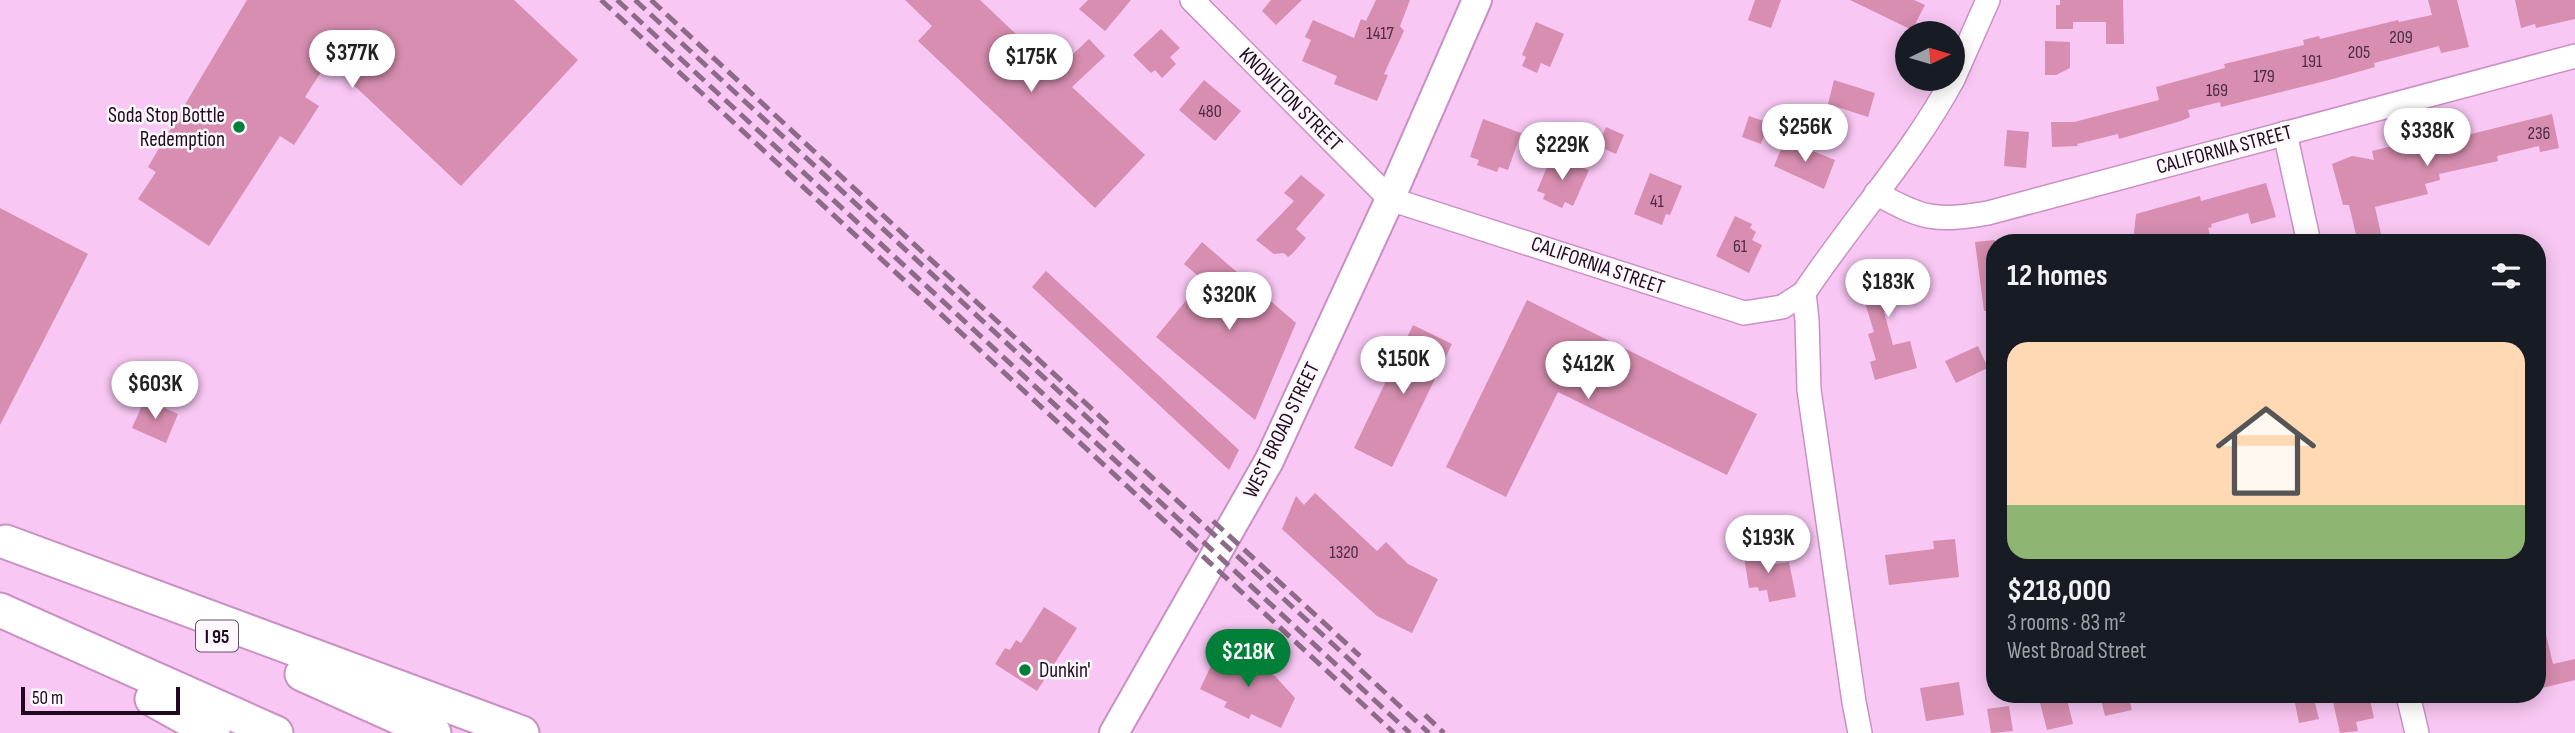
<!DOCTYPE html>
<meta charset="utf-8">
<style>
body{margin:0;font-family:"Sofia Sans Condensed",sans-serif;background:#20242c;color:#f1f3f6;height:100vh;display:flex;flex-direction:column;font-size:26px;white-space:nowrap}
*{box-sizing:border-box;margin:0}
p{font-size:23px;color:#9ea1a6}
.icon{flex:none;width:38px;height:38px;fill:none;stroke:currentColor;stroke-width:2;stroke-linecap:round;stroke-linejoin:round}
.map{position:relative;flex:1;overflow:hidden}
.side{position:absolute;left:1986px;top:234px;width:560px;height:469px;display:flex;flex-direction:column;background:#171b24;border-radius:28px;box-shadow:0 4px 18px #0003}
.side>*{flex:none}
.needle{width:46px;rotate:85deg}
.buttons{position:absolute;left:1895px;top:21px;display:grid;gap:14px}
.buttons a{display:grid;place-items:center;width:70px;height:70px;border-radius:50%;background:#171b24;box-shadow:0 4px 18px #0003;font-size:35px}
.scale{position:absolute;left:21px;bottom:18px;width:159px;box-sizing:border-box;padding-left:7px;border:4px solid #1f0a1d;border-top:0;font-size:19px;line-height:24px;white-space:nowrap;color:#1f0a1d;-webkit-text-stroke:5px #fef8fe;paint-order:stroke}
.price{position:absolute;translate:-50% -60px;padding:0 16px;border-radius:24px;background:#fff;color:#222;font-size:23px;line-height:46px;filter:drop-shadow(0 2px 4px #0008)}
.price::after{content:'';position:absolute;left:50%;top:42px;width:21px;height:16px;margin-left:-10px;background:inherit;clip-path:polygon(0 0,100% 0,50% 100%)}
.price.active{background:#007f38;color:#fff}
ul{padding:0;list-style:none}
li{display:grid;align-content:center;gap:14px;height:371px;padding:0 21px}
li+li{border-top:2px solid #363941}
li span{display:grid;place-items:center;height:217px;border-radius:21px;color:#555}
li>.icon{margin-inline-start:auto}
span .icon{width:126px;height:126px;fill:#fffc;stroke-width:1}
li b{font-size:30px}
h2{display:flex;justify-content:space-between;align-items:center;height:84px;padding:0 21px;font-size:30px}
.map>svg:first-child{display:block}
</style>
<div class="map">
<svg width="2575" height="733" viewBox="0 0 2575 733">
<rect width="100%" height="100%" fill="#f8c7f3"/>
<g fill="#d78eb0">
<path d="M247 0H514L578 60 461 186 328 61 305 97 319 106 294 145 280 136 209 246 138 199 156 172 148 167Z"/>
<path d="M905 0H980L1055 71 1089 39 1105 56 1072 87 1145 155 1095 208 918 41 932 26Z"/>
<path d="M1088 0H1131L1105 31 1079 9Z"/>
<path d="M1271 0H1302L1276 25 1262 11Z"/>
<path d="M1376 0H1410L1400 26 1404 31 1384 74 1388 75 1377 101 1334 84 1337 76 1302 61 1311 40 1305 37 1313 20 1354 38 1361 19 1366 21Z"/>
<path d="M1755 0H1781L1771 28 1748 20Z"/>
<path d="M1850 0H1914L1925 5 1912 30Z"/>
<path d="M2060 0H2123L2124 44H2106V22H2073V29H2056V5H2060Z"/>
<path d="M2428 0H2457L2469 47 2441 53 2439 46 2374 63 2375 67 2329 80 2221 107 2220 102 2188 110 2190 117 2181 121 2119 139 2118 134 2077 144 2078 146 2052 147 2051 122H2074L2159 100 2156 87 2225 68 2224 64 2304 45 2303 40 2319 36 2320 39 2398 20 2399 22 2432 15Z"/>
<path d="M2515 0H2575V19L2536 28 2535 24 2521 28Z"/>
<path d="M1536 22 1564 34 1550 67 1541 63 1537 73 1522 66 1526 57 1522 55Z"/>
<path d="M1161 29 1180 48 1170 57 1176 64 1162 78 1155 70 1151 73 1133 55Z"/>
<path d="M2045 41 2070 42V68L2056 75H2045Z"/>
<path d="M1204 80 1241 111 1215 141 1179 110Z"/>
<path d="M1834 80 1875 93 1868 117 1828 104Z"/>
<path d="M2552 114 2559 148 2540 152 2539 146 2497 156 2498 161 2439 174 2440 180 2425 184 2428 194 2375 207 2383 243H2358L2349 205H2343L2332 164 2352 156 2374 160 2372 151 2400 144V146L2437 136 2439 142Z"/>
<path d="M1749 116 1769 123 1761 144 1742 137Z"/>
<path d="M1483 119 1521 133 1508 170 1499 167 1497 172 1477 165 1479 160 1470 157Z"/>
<path d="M1606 127 1624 135 1616 154 1598 146Z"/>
<path d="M2007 130 2029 132 2026 168 2004 166Z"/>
<path d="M1785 140 1835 160 1824 189 1774 166Z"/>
<path d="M1552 155 1589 170 1573 206 1565 202 1562 208 1543 199 1545 194 1537 191Z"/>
<path d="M1650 173 1682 186 1670 215 1666 214 1662 225 1634 214Z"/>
<path d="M1301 175 1325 195 1296 229 1306 238 1293 253 1288 257 1284 253 1274 254 1256 240 1294 201 1284 193Z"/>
<path d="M2266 183 2276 217 2251 224 2248 213 2211 224 2212 227 2208 228 2210 235 2188 241 2186 236 2158 243H2133L2136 214 2200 196 2201 201Z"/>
<path d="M0 208 88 254 0 425Z"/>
<path d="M1735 216 1752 224 1750 228 1756 232 1752 240 1762 245 1749 273 1716 256Z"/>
<path d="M1995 240V311H1984L1975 242Z"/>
<path d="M1202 242 1296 323 1255 420 1156 337 1203 280 1184 264Z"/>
<path d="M1876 259 1881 277 1912 269 1919 296 1888 304 1890 310 1884 312 1893 345 1910 341 1917 368 1875 380 1870 362 1876 360 1868 334 1874 332 1863 296 1869 295 1861 263Z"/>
<path d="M1046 271 1239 450 1229 470 1032 287Z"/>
<path d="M1527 300 1757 414 1727 475 1558 392 1506 497 1446 467Z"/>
<path d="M1413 325 1452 344 1392 467 1354 448Z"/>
<path d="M1978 346 1988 368 1956 383 1945 361Z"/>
<path d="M145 399 178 414 166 443 132 428Z"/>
<path d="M1315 493 1377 551 1386 542 1408 564 1438 579 1412 633 1377 616 1282 529 1296 496 1304 505Z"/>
<path d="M1955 539 1959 577 1889 585 1885 555 1934 549 1933 541Z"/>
<path d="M1759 542 1763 566 1789 562 1796 597 1769 602 1767 590 1759 591 1758 587 1749 588 1742 545Z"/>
<path d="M1044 607 1077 628 1037 691 995 664 1005 648 1010 650 1016 640 1021 643Z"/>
<path d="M2544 626 2553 664 2575 659V680L2538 689V627Z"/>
<path d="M1219 649 1275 676 1295 698 1281 728 1251 714 1249 719 1224 707 1227 702 1200 689Z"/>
<path d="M1959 682 1964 715 1926 721 1920 688Z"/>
<path d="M2038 695H2066L2073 724 2047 730Z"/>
<path d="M2100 695H2128L2132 710 2105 716Z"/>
<path d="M2369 695 2374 718 2356 722 2358 731 2340 733 2333 702Z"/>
<path d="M2314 699 2319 719 2299 723 2295 703Z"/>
<path d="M2009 706 2013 731 1991 733 1987 709Z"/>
</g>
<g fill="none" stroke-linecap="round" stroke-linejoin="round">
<g stroke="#ca90c4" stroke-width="26">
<g id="minor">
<path d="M1192 0 1390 199 1744 313 1782 307 1804 293"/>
<path d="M1953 79 1988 0"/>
<path d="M2285 133 2309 243"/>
<path d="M1876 193C1922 219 1936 222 1988 213L2575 56"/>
<path d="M2408 695 2417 733"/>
<path d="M1860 733 1854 702 1809 390 1807 320 1804 293C1851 222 1913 154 1953 79"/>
</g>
</g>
<g stroke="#ca90c4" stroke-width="32">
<path id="major" d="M1114 733 1269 461 1390 199 1477 0"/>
</g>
<g stroke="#ca90c4" stroke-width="37">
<g id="highway">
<path d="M6 542 522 733"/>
<path d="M0 610 276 733"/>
<path d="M302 674 434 733"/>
<path d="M152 699 213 733"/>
</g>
</g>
<use href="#minor" stroke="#fff" stroke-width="23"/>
<use href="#major" stroke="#fff" stroke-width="28"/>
<use href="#highway" stroke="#fff" stroke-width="33"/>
<g stroke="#8d6a89" stroke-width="5" stroke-dasharray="14 7" stroke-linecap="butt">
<path d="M601 0 1394 733"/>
<path d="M617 0 1410 733"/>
<path d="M635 0 1429 733"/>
<path d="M651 0 1108 424"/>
<path d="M1213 521 1360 656"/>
<path d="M1425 715 1444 733"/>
</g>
</g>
<g fill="#007f38" stroke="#fef8fe" stroke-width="2.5">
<circle cx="239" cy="127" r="7"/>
<circle cx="1025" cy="670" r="7"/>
</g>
<g text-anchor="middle" stroke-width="5" stroke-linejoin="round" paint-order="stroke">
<g font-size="18" fill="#4d2b42">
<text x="1380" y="39">1417</text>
<text x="2401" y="43">209</text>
<text x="2359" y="58">205</text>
<text x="2312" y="67">191</text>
<text x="2264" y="82">179</text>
<text x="2217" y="96">169</text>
<text x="1210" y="117">480</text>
<text x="2539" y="139">236</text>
<text x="1657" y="207">41</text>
<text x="1740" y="252">61</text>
<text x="1344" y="558">1320</text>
</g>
<rect fill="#fef8fe" stroke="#625160" stroke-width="2" x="196" y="620.5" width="42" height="31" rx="5"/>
<g font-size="19" font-weight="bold" fill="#1f0a1d">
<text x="217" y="643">I 95</text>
</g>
<g font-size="21" fill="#1f0a1d" stroke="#fef8fe">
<text transform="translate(1291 99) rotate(45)" y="7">KNOWLTON STREET</text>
<text transform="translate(2224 149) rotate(-15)" y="7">CALIFORNIA STREET</text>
<text transform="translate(1598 265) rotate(19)" y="7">CALIFORNIA STREET</text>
<text transform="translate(1281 430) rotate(-64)" y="7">WEST BROAD STREET</text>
</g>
<g font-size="21" fill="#1f0a1d" stroke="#fef8fe" text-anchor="end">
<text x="225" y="122">Soda Stop Bottle<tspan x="225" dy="24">Redemption</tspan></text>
<text x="1039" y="677" text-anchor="start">Dunkin'</text>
</g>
</g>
</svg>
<div class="buttons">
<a><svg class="needle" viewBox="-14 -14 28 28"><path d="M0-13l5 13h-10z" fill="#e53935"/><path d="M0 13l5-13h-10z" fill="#9ea1a6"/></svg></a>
</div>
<div class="scale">50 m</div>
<b class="price" style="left:352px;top:90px">$377K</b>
<b class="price" style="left:1031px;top:94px">$175K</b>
<b class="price" style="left:1805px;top:164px">$256K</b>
<b class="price" style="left:2427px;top:168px">$338K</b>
<b class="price" style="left:1562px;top:182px">$229K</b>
<b class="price" style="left:1888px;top:319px">$183K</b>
<b class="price" style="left:1229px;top:332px">$320K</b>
<b class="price" style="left:1403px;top:396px">$150K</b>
<b class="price" style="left:1588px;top:401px">$412K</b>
<b class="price" style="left:155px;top:421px">$603K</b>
<b class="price" style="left:1768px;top:575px">$193K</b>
<b class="price active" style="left:1248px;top:689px">$218K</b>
<section class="side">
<h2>12 homes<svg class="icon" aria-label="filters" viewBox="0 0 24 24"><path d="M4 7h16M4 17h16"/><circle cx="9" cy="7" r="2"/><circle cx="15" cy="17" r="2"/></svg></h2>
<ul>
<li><span style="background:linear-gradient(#ffd9b3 75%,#8fb573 0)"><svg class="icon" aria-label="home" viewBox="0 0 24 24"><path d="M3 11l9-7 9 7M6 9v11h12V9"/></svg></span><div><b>$218,000</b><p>3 rooms · 83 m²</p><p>West Broad Street</p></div></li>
</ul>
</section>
</div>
